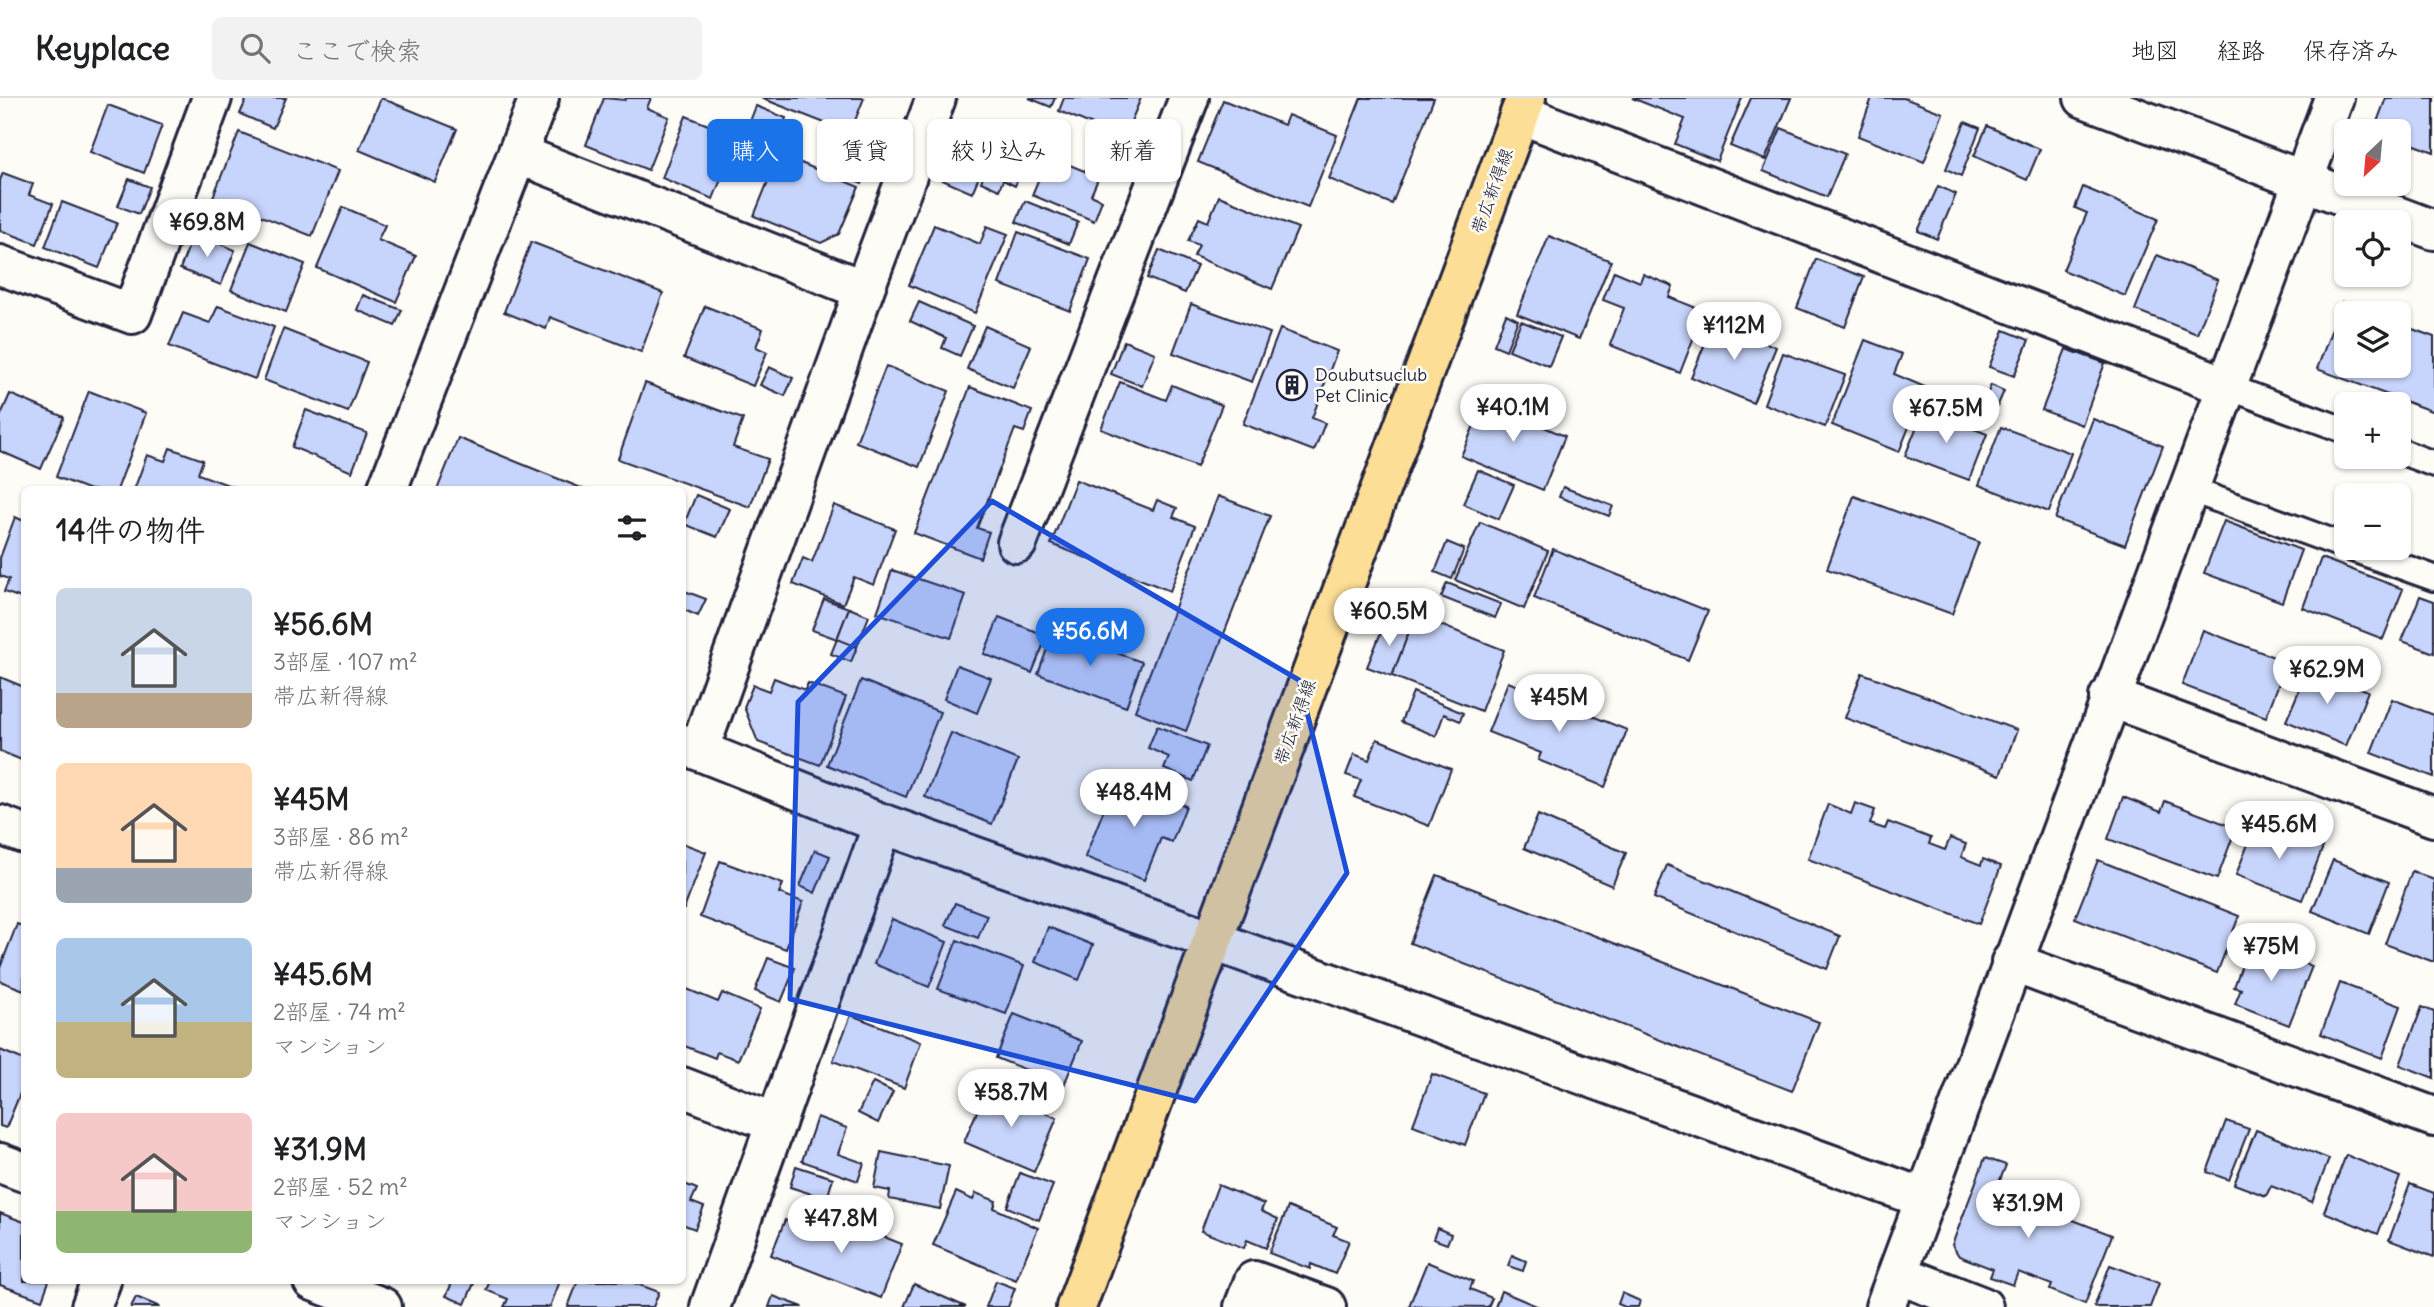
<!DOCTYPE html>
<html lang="ja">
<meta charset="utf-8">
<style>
body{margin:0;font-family:Delius,"Klee One",sans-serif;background:#f2f2f2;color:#202124;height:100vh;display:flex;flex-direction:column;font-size:26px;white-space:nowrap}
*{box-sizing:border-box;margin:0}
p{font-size:23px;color:#757577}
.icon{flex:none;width:38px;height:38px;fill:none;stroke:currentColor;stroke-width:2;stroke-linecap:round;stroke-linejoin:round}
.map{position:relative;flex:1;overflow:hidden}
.drawer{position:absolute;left:21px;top:388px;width:665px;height:798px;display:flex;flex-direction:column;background:#fff;border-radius:10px;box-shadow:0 2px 5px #0004}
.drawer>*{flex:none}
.guide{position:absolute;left:707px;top:21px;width:665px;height:63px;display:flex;gap:14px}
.needle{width:46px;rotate:206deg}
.buttons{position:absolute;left:2334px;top:21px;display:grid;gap:14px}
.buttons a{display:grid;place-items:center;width:77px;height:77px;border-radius:10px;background:#fff;box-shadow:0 2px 5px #0004;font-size:35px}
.price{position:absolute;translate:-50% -60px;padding:0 16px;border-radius:24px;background:#fff;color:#222;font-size:23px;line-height:46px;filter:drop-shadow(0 2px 4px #0008)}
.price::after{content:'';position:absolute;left:50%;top:42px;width:21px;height:16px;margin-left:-10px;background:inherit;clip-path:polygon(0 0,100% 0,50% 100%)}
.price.on{background:#1a73e8;color:#fff}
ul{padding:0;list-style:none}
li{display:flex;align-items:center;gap:21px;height:175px;padding:0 35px}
li span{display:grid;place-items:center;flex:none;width:196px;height:140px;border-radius:10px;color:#555}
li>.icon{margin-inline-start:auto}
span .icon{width:84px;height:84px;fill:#fffc;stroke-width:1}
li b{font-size:30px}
h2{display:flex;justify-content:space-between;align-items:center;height:84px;padding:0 35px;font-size:30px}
.pill{padding:0 24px;border-radius:10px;background:#fff;box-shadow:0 2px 5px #0004;font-size:24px;line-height:63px}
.pill.on{background:#1a73e8;color:#fff}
header{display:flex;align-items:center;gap:42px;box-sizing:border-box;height:98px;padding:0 35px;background:#fff;border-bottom:2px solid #e0e0e0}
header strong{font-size:33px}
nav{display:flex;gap:38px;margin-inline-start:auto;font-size:24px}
.search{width:490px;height:63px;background:#f2f2f2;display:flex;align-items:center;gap:18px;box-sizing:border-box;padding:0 24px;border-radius:10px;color:#757577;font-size:26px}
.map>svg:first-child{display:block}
</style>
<header>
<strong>Keyplace</strong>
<div class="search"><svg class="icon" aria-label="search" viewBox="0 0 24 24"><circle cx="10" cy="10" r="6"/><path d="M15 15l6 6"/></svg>ここで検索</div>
<nav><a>地図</a><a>経路</a><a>保存済み</a></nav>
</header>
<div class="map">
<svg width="2434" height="1209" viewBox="0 0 2434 1209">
<rect width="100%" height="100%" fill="#fdfcf7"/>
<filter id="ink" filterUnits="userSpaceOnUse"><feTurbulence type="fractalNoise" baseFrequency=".0143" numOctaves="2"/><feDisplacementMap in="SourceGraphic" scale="14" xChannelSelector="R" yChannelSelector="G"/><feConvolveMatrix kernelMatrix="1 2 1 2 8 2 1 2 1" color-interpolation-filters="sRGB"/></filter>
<g filter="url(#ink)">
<g fill="#c7d4fb" stroke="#22223b" stroke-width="2">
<path d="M247 0H286L273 30 240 16Z"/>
<path d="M381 0 457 31 435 84 359 52Z"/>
<path d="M604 0 625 2 626 0H651L647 10 669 19 648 72 586 47Z"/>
<path d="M761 0H864L850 35Z"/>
<path d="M1029 0H1055L1051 9Z"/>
<path d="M1064 0H1141L1124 40 1059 13Z"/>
<path d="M1361 0H1434L1392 106 1329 81Z"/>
<path d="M1632 0H1742L1717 63 1675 46 1685 21Z"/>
<path d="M1751 0H1791L1765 62 1730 48Z"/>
<path d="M1872 0H1904L1943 15 1924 64 1858 38Z"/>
<path d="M2386 0H2434V54L2399 41V33L2374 32Z"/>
<path d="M1223 2 1284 27 1288 17 1337 37 1308 109 1198 64Z"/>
<path d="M108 7 162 27 144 75 90 54Z"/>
<path d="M756 8 786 20 771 61 740 49Z"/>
<path d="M686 18 738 39 713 101 662 80Z"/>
<path d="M1965 24 1980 30 1961 78 1946 71Z"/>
<path d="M1987 28 2040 51 2027 82 1974 58Z"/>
<path d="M1781 30 1845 56 1827 99 1763 73Z"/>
<path d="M239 34 338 73 312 138 213 99Z"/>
<path d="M956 42 989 55 972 95 940 81Z"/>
<path d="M857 46 875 53 862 86 844 79Z"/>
<path d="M993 52 1025 66 1015 88 1003 82 999 92 981 84Z"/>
<path d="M779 56 859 89 839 136 821 145 754 118Z"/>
<path d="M1048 58 1099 79 1091 97 1102 102 1094 123 1032 97Z"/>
<path d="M3 75 33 86 29 97 53 106 37 146 0 132V82Z"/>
<path d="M129 81 150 89 139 116 118 108Z"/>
<path d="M1938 88 1956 96 1937 141 1918 133Z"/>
<path d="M2083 89 2158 121 2125 198 2063 172 2087 115 2075 110Z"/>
<path d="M1219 98 1298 130 1272 191 1194 158 1199 147 1188 143 1199 120 1208 124Z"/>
<path d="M1025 103 1078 124 1069 146 1016 124Z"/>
<path d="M62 104 117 125 99 170 45 149Z"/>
<path d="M343 109 385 127 378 142 416 158 396 204 317 170Z"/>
<path d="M934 127 980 146 987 128 1008 136 975 215 909 187Z"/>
<path d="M1018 134 1090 161 1070 213 999 186Z"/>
<path d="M194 135 235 152 221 187 180 171Z"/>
<path d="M1549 138 1611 163 1579 241 1517 216Z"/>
<path d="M250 144 305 166 286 214 231 192Z"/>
<path d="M531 144 663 195 641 254 550 219 546 231 504 214Z"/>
<path d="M1159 152 1197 168 1185 195 1147 180Z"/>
<path d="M2157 157 2218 182 2197 236 2135 212Z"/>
<path d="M1816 161 1864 179 1845 229 1797 210Z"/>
<path d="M1614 173 1640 184 1643 176 1673 188 1669 199 1704 213 1680 275 1610 247 1624 210 1603 202Z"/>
<path d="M363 197 402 212 395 228 357 212Z"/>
<path d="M919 204 973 228 960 258 942 250 946 240 910 223Z"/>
<path d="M2342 204 2371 215H2347V268H2399V226L2434 239V314L2317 271Z"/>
<path d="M1191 206 1270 235 1252 284 1173 255Z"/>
<path d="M218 208 274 229 255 281 169 248 183 215 210 225Z"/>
<path d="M705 208 763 231 756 249 767 254 753 288 684 260Z"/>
<path d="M1506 216 1518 222 1506 252 1494 247Z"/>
<path d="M1521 223 1561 239 1549 268 1509 252Z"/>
<path d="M1714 224 1776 249 1753 305 1691 279Z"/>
<path d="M985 228 1031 248 1013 290 967 271Z"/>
<path d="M283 231 367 264 348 314 264 282Z"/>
<path d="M1280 231 1337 253 1312 320 1325 325 1314 353 1243 326Z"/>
<path d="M2004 232 2029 242 2014 278 1989 269Z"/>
<path d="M1865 242 1902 256 1894 276 1925 289 1899 354 1832 327Z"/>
<path d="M1124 243 1155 255 1142 288 1111 276Z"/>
<path d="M2066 251 2105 265 2082 327 2042 312Z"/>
<path d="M1783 255 1845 277 1825 329 1764 306Z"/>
<path d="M886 268 949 293 919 369 856 344Z"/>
<path d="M769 269 793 280 785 298 760 287Z"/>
<path d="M1120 284 1166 302 1172 287 1222 307 1197 369 1101 331Z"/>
<path d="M645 285 743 321 733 349 768 361 750 409 618 361Z"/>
<path d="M1991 287 2004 293 1992 321 1979 315Z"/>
<path d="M970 289 1032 313 1024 334 1015 331 977 430 989 434 980 460 914 435Z"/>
<path d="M89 293 146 315 117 392H90L56 379Z"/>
<path d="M10 296 64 319 41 371 0 353V319Z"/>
<path d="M1487 297 1509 306 1507 313 1565 338 1543 392 1461 358Z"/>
<path d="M1924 311 1987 336 1969 382 1905 358Z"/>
<path d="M306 312 367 335 352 374 292 349Z"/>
<path d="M2093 321 2163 348 2125 447 2055 421Z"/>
<path d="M2001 329 2071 355 2049 414 1979 387Z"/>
<path d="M458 340 586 392H437Z"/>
<path d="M170 350 203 362 198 376 242 392H134L147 357 165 363Z"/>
<path d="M1478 372 1514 387 1499 421 1463 406Z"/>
<path d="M1076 382 1153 412 1157 402 1177 410 1173 419 1195 428 1170 493 1051 446Z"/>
<path d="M1563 389 1613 408 1609 418 1559 399Z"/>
<path d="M696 397 730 411 717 439 684 426Z"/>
<path d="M1218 398 1270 418 1186 633 1135 613Z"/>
<path d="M1854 398 1979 444 1952 516 1827 471Z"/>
<path d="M834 407 895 431 874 487 854 479 843 506 793 486 803 460 812 464Z"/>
<path d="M15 419 24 423V501L4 494 9 481 0 478V460Z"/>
<path d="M2224 423 2301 452 2282 504 2204 475Z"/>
<path d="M1480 424 1548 453 1524 511 1455 482Z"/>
<path d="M1447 444 1464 451 1452 481 1435 474Z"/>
<path d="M1553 451 1708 513 1688 562 1534 500Z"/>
<path d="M2321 460 2403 491 2383 541 2303 510Z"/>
<path d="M892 472 966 497 951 540 877 515Z"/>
<path d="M1447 485 1501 506 1495 520 1441 499Z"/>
<path d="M682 492 706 501 698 518 682 511Z"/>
<path d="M2420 498 2434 503V555L2402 543Z"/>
<path d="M824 501 849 510 837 541 812 532Z"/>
<path d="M849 510 869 518 857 549 837 541Z"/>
<path d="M1415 517 1504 552 1481 613 1392 578Z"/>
<path d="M999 519 1047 538 1032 575 984 556Z"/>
<path d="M1386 522 1410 531 1392 578 1367 569Z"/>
<path d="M1054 532 1142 564 1126 609 1038 576Z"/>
<path d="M2203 532 2287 564 2266 619 2182 587Z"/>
<path d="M837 541 857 549 851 564 831 556Z"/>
<path d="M957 567 991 580 977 615 944 601Z"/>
<path d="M2309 569 2368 593 2346 648 2286 623Z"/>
<path d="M1862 575 2017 632 2000 677 1845 620Z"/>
<path d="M0 579 24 589V663L0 653Z"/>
<path d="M774 580 805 592 808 585 846 599 820 667 758 644 744 609 753 587 769 593Z"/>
<path d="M861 582 940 614 906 699 827 667Z"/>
<path d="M1508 584 1627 632 1605 689 1538 662 1541 655 1488 634Z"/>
<path d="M1413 594 1463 615 1460 623 1444 616 1436 638 1401 624Z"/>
<path d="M2392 601 2434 617V679L2371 655Z"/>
<path d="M1157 628 1207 648 1193 683 1164 671 1169 659 1148 650Z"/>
<path d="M951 635 1018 662 992 726 925 699Z"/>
<path d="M1377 641 1451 671 1429 728 1354 699 1361 682 1346 677 1354 656 1369 662Z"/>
<path d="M1116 681 1186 708 1172 744 1161 740 1144 782 1085 759Z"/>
<path d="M2123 699 2161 714 2165 703 2236 730 2217 781 2108 741Z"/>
<path d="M1855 705 1875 712 1870 726 1885 731 1888 724 1931 740 1929 746 1945 752 1950 740 1966 746 1961 759 1981 767 1983 761 2001 768 1979 826 1808 761 1828 706 1851 716Z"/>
<path d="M1538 717 1626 755 1612 788 1524 750Z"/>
<path d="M2257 723 2323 749 2302 802 2236 777Z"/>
<path d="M682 745 706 754 684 811H682Z"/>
<path d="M815 752 830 758 815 795 800 788Z"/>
<path d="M2098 762 2239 818 2217 875 2075 820Z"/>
<path d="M2333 762 2389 784 2369 836 2312 813Z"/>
<path d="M720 763 783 786 779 795 803 804 786 851 700 819Z"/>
<path d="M1667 767 1840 838 1827 871 1654 800Z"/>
<path d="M2412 773 2434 782V864L2385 846Z"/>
<path d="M1437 777 1819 924 1792 993 1410 845Z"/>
<path d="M955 805 987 817 978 840 945 827Z"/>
<path d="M892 821 947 844 929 889 874 866Z"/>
<path d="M17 826 24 829V892L0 883V870Z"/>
<path d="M1048 829 1093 847 1079 882 1035 864Z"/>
<path d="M957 842 1024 868 1006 916 938 891Z"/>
<path d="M2250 845 2312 868 2289 927 2235 906 2241 891 2234 889Z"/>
<path d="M768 860 795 870 781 904 755 893Z"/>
<path d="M2340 885 2401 908 2382 960 2321 936Z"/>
<path d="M682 889 718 904 722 895 760 911 738 962 717 954 715 960 682 947Z"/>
<path d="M2422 909 2434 914V980L2400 967Z"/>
<path d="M1014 916 1082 943 1064 987 996 960Z"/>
<path d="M851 917 921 944 904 990 833 963Z"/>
<path d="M0 952 24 962V986L6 1030 0 1028Z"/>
<path d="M1432 976 1484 995 1465 1047 1413 1027Z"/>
<path d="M873 984 893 994 878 1025 858 1015Z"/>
<path d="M987 990 1010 999 1012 995 1039 1007 1037 1011 1057 1020 1034 1074 964 1044Z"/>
<path d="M817 1019 847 1030 838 1056 864 1065 858 1083 802 1063Z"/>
<path d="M2226 1023 2249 1031 2229 1082 2207 1074Z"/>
<path d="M2256 1032 2329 1061 2312 1104 2271 1088 2266 1098 2234 1086Z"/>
<path d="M881 1054 949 1068 940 1111 889 1101 890 1093 874 1090Z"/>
<path d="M2346 1057 2400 1079 2378 1136 2324 1114Z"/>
<path d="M1985 1060 2006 1067 1996 1092 2112 1137 2085 1206 2050 1192 2052 1187 2018 1174 2013 1187 1990 1179 1993 1171 1959 1158 1952 1147Z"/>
<path d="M796 1068 833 1080 827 1101 790 1089Z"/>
<path d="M1020 1075 1053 1087 1039 1122 1007 1109Z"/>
<path d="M682 1085 697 1091 691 1104 704 1109 695 1131 682 1126Z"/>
<path d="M2410 1086 2434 1095V1159L2389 1142Z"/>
<path d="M1218 1087 1264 1106 1261 1113 1278 1121 1266 1150 1247 1142 1244 1150 1201 1133Z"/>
<path d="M956 1094 973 1102 976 1095 996 1103 994 1110 1038 1130 1016 1182 933 1147Z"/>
<path d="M1288 1109 1337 1129 1333 1137 1349 1143 1335 1176 1311 1166 1310 1171 1269 1155Z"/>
<path d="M0 1115 24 1124V1183H49L42 1202 0 1187Z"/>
<path d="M839 1121 902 1146 881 1200 771 1157 785 1122 832 1140Z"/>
<path d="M1437 1130 1451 1136 1447 1146 1433 1141Z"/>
<path d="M1512 1157 1526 1163 1523 1173 1508 1168Z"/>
<path d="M1427 1164 1473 1183 1470 1191 1492 1200 1488 1209 1409 1208Z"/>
<path d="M2110 1167 2159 1185 2150 1209H2094Z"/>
<path d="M453 1183H475L465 1206 446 1198Z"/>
<path d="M490 1183H560L550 1209H504L508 1201 486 1192Z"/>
<path d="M578 1183H629L659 1194 653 1209H568Z"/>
<path d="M996 1183 1015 1190 1008 1209H986Z"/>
<path d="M914 1186 966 1209H904Z"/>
<path d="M1501 1193 1539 1209H1495Z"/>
<path d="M1622 1195 1640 1203 1638 1209H1625L1618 1206Z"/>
<path d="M773 1198 803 1209H769Z"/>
<path d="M136 1199 160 1209H131Z"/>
</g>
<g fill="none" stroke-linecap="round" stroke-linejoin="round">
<g stroke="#22223b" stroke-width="30">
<g id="lane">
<path d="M2228 289 2347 333"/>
<path d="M2399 353 2434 366"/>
<path d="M2189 391 2347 449"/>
<path d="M2350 450 2434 480"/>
</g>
</g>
<g stroke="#22223b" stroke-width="44">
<g id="street">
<path d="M2084 0 2434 132"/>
<path d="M1520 16 2228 289"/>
<path d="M518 56 864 192"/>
<path d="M0 167 132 216 212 0"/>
<path d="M387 392 539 0"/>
<path d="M1017 445 1189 0"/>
<path d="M2109 599 2434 719"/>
<path d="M682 646 883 726 1214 843 1926 1101"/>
<path d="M699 652 864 192 936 0"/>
<path d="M0 727 24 736"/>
<path d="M2011 864 2434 1019"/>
<path d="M682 989 776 1025"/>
<path d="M0 1065 24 1074"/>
<path d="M1898 1176 1983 1209"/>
<path d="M313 1183 382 1209"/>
<path d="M91 1209 101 1183"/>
<path d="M710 1209 883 726"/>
<path d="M1244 1209 1254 1183 1326 1209"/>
</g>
</g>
<g stroke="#22223b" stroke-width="44">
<path id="secondary" d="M1885 1209 2334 0"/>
</g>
<g stroke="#22223b" stroke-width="44">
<path id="primary" d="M1076 1209 1526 0"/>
</g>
<use href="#lane" stroke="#fdfcf7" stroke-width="24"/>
<use href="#street" stroke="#fdfcf7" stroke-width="38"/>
<use href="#secondary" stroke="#fdfcf7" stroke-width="38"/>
<use href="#primary" stroke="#fdde96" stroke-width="38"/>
</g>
</g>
<path fill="#1d4ed8" fill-opacity="0.2" stroke="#1d4ed8" stroke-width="5" stroke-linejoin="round" d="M992 403 1299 582 1347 775 1195 1003 790 901 798 604Z"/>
<defs>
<g id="building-ring" transform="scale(1.575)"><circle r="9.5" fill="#fdfcf7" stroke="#22223b" stroke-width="1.5"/><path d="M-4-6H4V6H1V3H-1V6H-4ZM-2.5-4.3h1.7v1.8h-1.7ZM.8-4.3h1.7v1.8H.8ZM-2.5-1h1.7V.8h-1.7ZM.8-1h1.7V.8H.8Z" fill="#22223b"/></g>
</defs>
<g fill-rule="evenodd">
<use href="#building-ring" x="1292" y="287"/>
</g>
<g text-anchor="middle" stroke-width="5" stroke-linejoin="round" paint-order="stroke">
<g font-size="18" fill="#22223b" stroke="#fdfcf7">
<text transform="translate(1492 93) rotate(-70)" y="6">帯広新得線</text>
<text transform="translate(1295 624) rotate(-70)" y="6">帯広新得線</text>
</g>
<g font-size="18" fill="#22223b" stroke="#fdfcf7" text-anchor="start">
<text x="1315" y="283">Doubutsuclub<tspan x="1315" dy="21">Pet Clinic</tspan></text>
</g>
</g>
</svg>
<div class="buttons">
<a><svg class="needle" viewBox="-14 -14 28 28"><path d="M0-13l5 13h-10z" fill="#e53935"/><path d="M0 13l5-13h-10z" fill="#757577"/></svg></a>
<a><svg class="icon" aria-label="locate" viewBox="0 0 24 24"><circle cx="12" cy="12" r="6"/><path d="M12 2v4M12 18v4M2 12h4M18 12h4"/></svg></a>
<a><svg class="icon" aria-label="layers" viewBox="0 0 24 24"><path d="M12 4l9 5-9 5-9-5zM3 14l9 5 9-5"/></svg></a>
<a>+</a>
<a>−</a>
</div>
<b class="price" style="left:207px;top:161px">¥69.8M</b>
<b class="price" style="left:1734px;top:264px">¥112M</b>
<b class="price" style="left:1513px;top:346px">¥40.1M</b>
<b class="price" style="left:1946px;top:347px">¥67.5M</b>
<b class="price" style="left:1389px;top:550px">¥60.5M</b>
<b class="price on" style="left:1090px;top:570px">¥56.6M</b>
<b class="price" style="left:2327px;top:608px">¥62.9M</b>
<b class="price" style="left:1559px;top:636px">¥45M</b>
<b class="price" style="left:1134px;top:731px">¥48.4M</b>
<b class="price" style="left:2279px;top:763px">¥45.6M</b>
<b class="price" style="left:2271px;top:885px">¥75M</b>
<b class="price" style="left:1011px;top:1031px">¥58.7M</b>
<b class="price" style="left:2028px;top:1142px">¥31.9M</b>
<b class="price" style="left:841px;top:1157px">¥47.8M</b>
<div class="guide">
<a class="pill on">購入</a>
<a class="pill">賃貸</a>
<a class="pill">絞り込み</a>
<a class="pill">新着</a>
</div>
<section class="drawer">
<h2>14件の物件<svg class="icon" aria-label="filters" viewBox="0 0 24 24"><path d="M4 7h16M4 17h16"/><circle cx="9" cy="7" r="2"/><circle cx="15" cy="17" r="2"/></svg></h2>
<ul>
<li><span style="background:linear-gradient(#c9d6e8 75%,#b9a48a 0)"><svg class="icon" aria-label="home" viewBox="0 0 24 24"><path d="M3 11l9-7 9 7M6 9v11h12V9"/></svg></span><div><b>¥56.6M</b><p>3部屋 · 107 m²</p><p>帯広新得線</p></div></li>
<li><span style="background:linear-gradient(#ffd9b3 75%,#9aa5b1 0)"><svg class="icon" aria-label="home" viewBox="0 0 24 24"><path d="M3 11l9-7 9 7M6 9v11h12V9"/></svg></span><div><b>¥45M</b><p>3部屋 · 86 m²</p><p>帯広新得線</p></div></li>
<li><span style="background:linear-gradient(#a9c7e8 60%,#c2b280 0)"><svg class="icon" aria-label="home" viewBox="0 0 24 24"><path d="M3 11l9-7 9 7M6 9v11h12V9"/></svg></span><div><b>¥45.6M</b><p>2部屋 · 74 m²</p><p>マンション</p></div></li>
<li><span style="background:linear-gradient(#f6c9c9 70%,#8fb573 0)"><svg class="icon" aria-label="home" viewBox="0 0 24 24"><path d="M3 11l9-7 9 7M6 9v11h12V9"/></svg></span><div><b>¥31.9M</b><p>2部屋 · 52 m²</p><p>マンション</p></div></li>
</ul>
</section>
</div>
